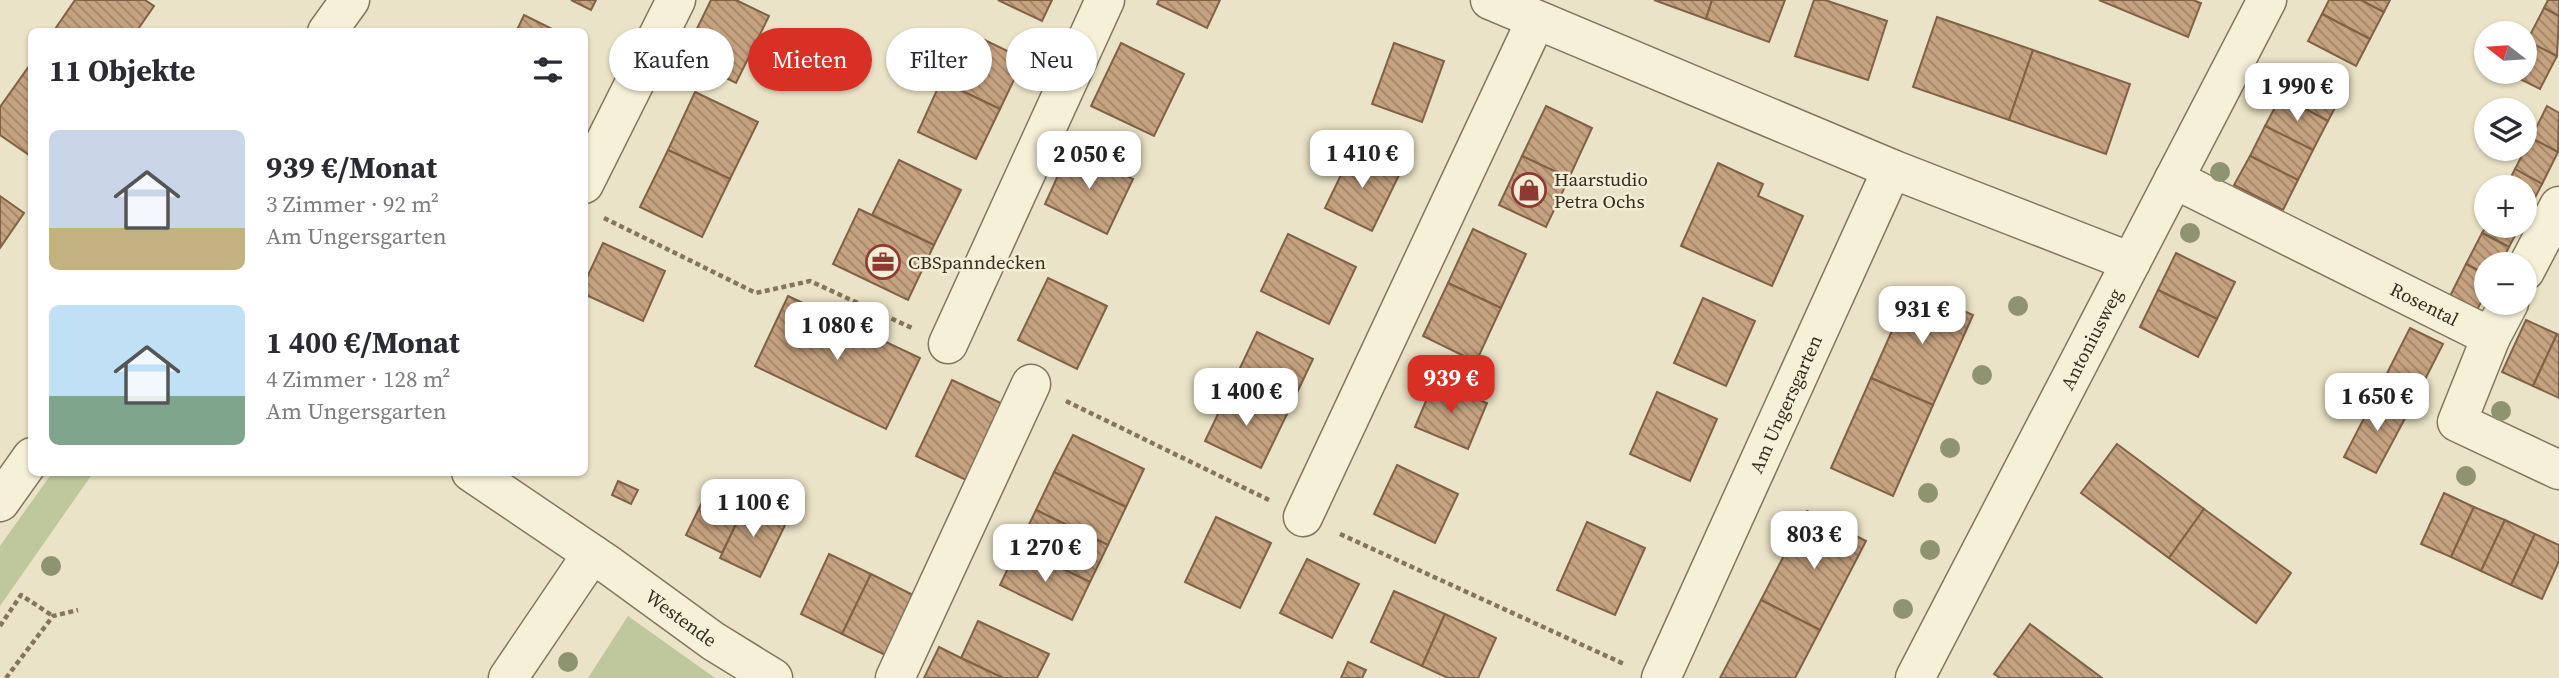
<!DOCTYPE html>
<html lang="de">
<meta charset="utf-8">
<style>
body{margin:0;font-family:"Source Serif 4",serif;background:#f2f2f3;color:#2b2b33;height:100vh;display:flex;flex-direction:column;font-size:26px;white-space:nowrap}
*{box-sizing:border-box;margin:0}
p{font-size:23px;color:#7c7c81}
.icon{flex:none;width:38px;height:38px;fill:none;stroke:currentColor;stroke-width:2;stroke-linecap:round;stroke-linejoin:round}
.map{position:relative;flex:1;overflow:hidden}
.drawer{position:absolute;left:28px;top:28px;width:560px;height:448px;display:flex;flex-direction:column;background:#fff;border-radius:10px;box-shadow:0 2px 5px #0004}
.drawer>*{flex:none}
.top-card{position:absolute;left:609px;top:28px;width:665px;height:63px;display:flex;gap:14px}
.needle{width:46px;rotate:287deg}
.tools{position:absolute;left:2474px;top:21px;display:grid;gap:14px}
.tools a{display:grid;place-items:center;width:63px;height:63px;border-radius:50%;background:#fff;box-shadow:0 2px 5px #0004;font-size:35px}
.price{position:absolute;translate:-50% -60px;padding:0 16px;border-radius:14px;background:#fff;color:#222;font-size:23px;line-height:46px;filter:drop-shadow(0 2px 4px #0008)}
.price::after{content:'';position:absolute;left:50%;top:42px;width:21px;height:16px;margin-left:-10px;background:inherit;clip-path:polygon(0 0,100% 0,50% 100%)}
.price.selected{background:#d93025;color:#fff}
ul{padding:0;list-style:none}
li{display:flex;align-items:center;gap:21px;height:175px;padding:0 21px}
li span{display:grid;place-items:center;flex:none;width:196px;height:140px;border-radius:10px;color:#555}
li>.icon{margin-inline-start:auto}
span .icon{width:84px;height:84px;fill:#fffc;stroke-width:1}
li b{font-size:30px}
h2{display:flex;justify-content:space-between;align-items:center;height:84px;padding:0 21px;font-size:30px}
.chip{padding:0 24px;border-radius:32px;background:#fff;box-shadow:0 2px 5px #0004;font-size:24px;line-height:63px}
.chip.selected{background:#d93025;color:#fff}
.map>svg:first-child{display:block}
</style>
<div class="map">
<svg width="2559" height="678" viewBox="0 0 2559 678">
<defs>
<pattern id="building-back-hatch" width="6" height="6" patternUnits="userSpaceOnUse" patternTransform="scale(1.75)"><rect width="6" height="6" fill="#c5a280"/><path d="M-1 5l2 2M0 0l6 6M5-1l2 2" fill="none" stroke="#a18468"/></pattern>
</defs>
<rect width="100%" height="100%" fill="#eae3c7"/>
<g fill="#bfc89c">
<path d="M52 473H93L0 606V546Z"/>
<path d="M628 616 715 678H588Z"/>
</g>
<g fill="url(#building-back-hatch)" stroke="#816246" stroke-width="2">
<path d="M75 0H145L154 6 136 32H53Z"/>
<path d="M571 0H596L591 10Z"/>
<path d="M711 0H736L769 16 736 83 683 57Z"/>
<path d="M998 0H1052L1042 21Z"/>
<path d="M1159 0H1220L1207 28 1157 4Z"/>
<path d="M1654 0H1712L1706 19Z"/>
<path d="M1712 0H1785L1769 42 1706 19Z"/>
<path d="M1814 0H1825L1887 21 1868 80 1795 56Z"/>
<path d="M2099 0H2193L2201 3 2188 37Z"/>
<path d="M2329 0H2361L2384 12 2370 39 2322 14Z"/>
<path d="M2361 0H2390L2384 12Z"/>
<path d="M2548 0H2559V16L2544 8Z"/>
<path d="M2544 8 2559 16 2557 56 2527 41Z"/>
<path d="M2322 14 2370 39 2356 66 2308 41Z"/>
<path d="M524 15 558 32H516Z"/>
<path d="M1937 17 2033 50 2009 120 1913 87Z"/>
<path d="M966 31 1024 59 1000 109 941 81Z"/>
<path d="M2527 41 2557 56 2540 89 2510 74 2525 72Z"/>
<path d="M1121 43 1184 74 1154 136 1091 106Z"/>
<path d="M1394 43 1444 61 1422 122 1372 104Z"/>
<path d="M2033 50 2130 84 2106 154 2009 120Z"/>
<path d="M32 62V157L0 135V107Z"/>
<path d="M2295 67 2344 91 2328 121 2281 96Z"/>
<path d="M941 81 1000 109 976 159 918 132Z"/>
<path d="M695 92 758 122 730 179 668 150Z"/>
<path d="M2281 96 2328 121 2313 150 2265 126Z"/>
<path d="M1546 106 1592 128 1569 178 1522 156Z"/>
<path d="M2547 106 2559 113 2558 152 2531 138Z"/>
<path d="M2265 126 2313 150 2298 180 2250 156Z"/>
<path d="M2531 138 2558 152 2542 184 2515 169Z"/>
<path d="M1070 149 1133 179 1107 234 1045 204Z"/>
<path d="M668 150 730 179 702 237 640 207Z"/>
<path d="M1353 150 1400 173 1372 231 1325 208Z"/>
<path d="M1522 156 1569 178 1546 227 1499 205Z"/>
<path d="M2250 156 2298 180 2283 210 2234 185Z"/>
<path d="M899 160 961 190 934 245 872 215Z"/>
<path d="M1718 163 1763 184 1758 196 1803 216 1772 286 1681 246Z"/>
<path d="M2515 169 2542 184 2526 215 2525 187H2506Z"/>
<path d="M0 196 24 213 0 248Z"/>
<path d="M859 209 934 245 908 300 833 264Z"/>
<path d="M2487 224V226H2520L2509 247 2482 233Z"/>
<path d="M1473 229 1526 254 1501 308 1448 283Z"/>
<path d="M2482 233 2509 247 2501 264H2487V275L2466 264Z"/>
<path d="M1288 234 1356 267 1329 324 1261 291Z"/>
<path d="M603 243 665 271 643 321 584 294V284Z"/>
<path d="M2176 253 2235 282 2217 319 2158 290Z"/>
<path d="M2466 264 2487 275V291L2477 310 2450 296Z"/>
<path d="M1048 278 1107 306 1077 369 1018 340Z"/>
<path d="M1448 283 1501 308 1476 362 1423 336Z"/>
<path d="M1911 288 1973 315 1933 405 1871 378Z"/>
<path d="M2158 290 2217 319 2198 357 2140 327Z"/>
<path d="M788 296 920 358 886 429 755 366Z"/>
<path d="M1703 298 1755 321 1726 386 1674 363Z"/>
<path d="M2526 320 2557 334 2533 386 2502 372Z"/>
<path d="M2410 328 2443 344 2410 409 2377 393Z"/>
<path d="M1257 332 1313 359 1287 414 1231 387Z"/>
<path d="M2557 334 2559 335V398L2533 386Z"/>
<path d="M1871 378 1933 405 1893 496 1831 468Z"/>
<path d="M952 380 1005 405 968 481 916 456Z"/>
<path d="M1434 382 1487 403 1468 449 1415 427Z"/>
<path d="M1231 387 1287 414 1261 468 1205 441Z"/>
<path d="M1657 392 1717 419 1690 481 1630 454Z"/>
<path d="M2377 393 2410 409 2376 473 2344 457Z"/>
<path d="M1073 435 1144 469 1126 507 1054 472Z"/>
<path d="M2117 444 2204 509 2169 558 2081 493Z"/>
<path d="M1397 465 1458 494 1435 543 1374 514Z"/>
<path d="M1054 472 1126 507 1108 545 1036 510Z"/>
<path d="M618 481 638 490 631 504 612 495Z"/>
<path d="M711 484 747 501 722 553 686 535Z"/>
<path d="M2444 493 2474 507 2451 557 2421 544Z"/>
<path d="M747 501 787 521 760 577 720 558Z"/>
<path d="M2474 507 2505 520 2481 571 2451 557Z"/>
<path d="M2204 509 2291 573 2256 623 2169 558Z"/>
<path d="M1036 510 1108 545 1090 582 1018 547Z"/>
<path d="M1807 511 1866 541 1820 630 1761 600Z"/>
<path d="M1216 517 1271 543 1240 608 1185 582Z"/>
<path d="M2505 520 2535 534 2511 585 2481 571Z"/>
<path d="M1587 522 1645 548 1615 615 1557 590Z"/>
<path d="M2535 534 2559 545V561L2542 599 2511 585Z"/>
<path d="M1018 547 1090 582 1072 620 1000 585Z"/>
<path d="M829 554 871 574 842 634 801 614Z"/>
<path d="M1307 559 1359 584 1332 638 1280 613Z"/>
<path d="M871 574 913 595 885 655 842 634Z"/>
<path d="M1394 591 1445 614 1422 666 1371 642Z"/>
<path d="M1761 600 1820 630 1795 678H1720Z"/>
<path d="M1445 614 1496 638 1478 678H1448L1422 666Z"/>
<path d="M978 621 1049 654 1037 678H1003L961 658Z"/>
<path d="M2030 624 2102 678H2000L1994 674Z"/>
<path d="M939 647 961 658 1003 678H924Z"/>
<path d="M1348 662 1366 670 1362 678H1341Z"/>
</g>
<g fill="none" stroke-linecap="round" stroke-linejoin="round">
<g stroke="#84755e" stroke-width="41">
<g id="minor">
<path d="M1490 0 1892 169 2131 262"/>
<path d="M327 32 350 0"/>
<path id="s1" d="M2174 179 2491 337 2457 422 2559 470"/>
<path d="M584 184 676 0"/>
<path d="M2525 271 2559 206"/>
<path d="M2491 337 2509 303"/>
<path d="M948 344 1105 0"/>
<path id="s2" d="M471 472 610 566 713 641 773 678"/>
<path d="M0 502 32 457"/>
<path d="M1303 517 1536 20"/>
<path d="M508 678 592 554"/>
<path d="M895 678 1031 384"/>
<path id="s3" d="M1661 678 1892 169"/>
<path id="s4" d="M1915 678 2267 0"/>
</g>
</g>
<g stroke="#84755e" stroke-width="4.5" stroke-dasharray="5 3.5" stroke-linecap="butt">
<path d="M604 218 756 293 810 281 912 328"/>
<path d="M1066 401 1269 500"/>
<path d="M1340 534 1624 664"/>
<path d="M0 626 21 595 53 616"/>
<path d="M6 678 53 616 78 610"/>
</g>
<use href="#minor" stroke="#f6f0d9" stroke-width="38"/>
</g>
<g fill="#8e9370">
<circle cx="2220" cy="172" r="10"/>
<circle cx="2190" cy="233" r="10"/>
<circle cx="2018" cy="306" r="10"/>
<circle cx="1982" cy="375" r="10"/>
<circle cx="2501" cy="411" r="10"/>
<circle cx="1950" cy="448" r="10"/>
<circle cx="2466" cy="476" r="10"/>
<circle cx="1928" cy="493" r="10"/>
<circle cx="1930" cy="550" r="10"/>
<circle cx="51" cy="566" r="10"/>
<circle cx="1903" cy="609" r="10"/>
<circle cx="568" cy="662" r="10"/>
</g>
<defs>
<g id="shop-ring" transform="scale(1.75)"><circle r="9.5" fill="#f3edd6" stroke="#8e3a33" stroke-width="1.5"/><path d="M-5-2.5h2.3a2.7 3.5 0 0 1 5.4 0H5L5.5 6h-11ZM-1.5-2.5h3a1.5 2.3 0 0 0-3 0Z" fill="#8e3a33"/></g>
<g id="office-ring" transform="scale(1.75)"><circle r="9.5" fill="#f3edd6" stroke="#8e3a33" stroke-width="1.5"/><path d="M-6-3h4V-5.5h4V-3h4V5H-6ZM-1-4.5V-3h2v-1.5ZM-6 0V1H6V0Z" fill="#8e3a33"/></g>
</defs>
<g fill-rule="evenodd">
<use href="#shop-ring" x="1529" y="190"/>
<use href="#office-ring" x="883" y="262"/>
</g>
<g text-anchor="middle" stroke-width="5" stroke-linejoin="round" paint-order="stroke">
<g font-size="19" fill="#362d20" stroke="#f3edd6" text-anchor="start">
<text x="1554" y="186">Haarstudio<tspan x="1554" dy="22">Petra Ochs</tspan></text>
<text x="908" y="269">CBSpanndecken</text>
</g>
<g font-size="19" fill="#362d20" stroke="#f3edd6">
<text dy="7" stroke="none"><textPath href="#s1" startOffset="280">Rosental</textPath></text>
<text dy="7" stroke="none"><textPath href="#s4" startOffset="382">Antoniusweg</textPath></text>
<text dy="7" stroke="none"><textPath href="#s3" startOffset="301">Am Ungersgarten</textPath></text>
<text dy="7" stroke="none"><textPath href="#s2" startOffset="256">Westende</textPath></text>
</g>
</g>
</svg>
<div class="tools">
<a><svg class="needle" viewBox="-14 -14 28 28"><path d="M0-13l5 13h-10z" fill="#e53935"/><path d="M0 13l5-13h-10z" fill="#7c7c81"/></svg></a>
<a><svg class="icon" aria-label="layers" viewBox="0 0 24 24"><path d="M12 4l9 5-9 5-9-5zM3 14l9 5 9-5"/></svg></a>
<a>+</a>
<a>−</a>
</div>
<b class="price" style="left:2297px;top:123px">1 990 €</b>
<b class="price" style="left:1362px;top:190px">1 410 €</b>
<b class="price" style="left:1089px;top:191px">2 050 €</b>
<b class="price" style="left:1922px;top:346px">931 €</b>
<b class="price" style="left:837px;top:362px">1 080 €</b>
<b class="price selected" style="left:1451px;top:415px">939 €</b>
<b class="price" style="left:1246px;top:428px">1 400 €</b>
<b class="price" style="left:2377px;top:433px">1 650 €</b>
<b class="price" style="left:753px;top:539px">1 100 €</b>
<b class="price" style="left:1814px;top:571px">803 €</b>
<b class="price" style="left:1045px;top:584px">1 270 €</b>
<div class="top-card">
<a class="chip">Kaufen</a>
<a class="chip selected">Mieten</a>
<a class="chip">Filter</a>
<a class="chip">Neu</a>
</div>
<section class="drawer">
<h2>11 Objekte<svg class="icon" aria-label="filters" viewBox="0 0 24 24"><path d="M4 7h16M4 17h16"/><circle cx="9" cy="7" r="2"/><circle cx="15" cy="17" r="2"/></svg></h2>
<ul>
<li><span style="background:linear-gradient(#c9d6e8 70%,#c2b280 0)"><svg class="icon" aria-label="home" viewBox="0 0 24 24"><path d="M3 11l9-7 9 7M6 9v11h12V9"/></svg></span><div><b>939 €/Monat</b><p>3 Zimmer · 92 m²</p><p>Am Ungersgarten</p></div></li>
<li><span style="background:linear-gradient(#bfe0f5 65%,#7fa58c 0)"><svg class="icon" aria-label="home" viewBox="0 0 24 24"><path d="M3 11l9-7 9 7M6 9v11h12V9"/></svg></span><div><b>1 400 €/Monat</b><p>4 Zimmer · 128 m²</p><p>Am Ungersgarten</p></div></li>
</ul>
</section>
</div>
